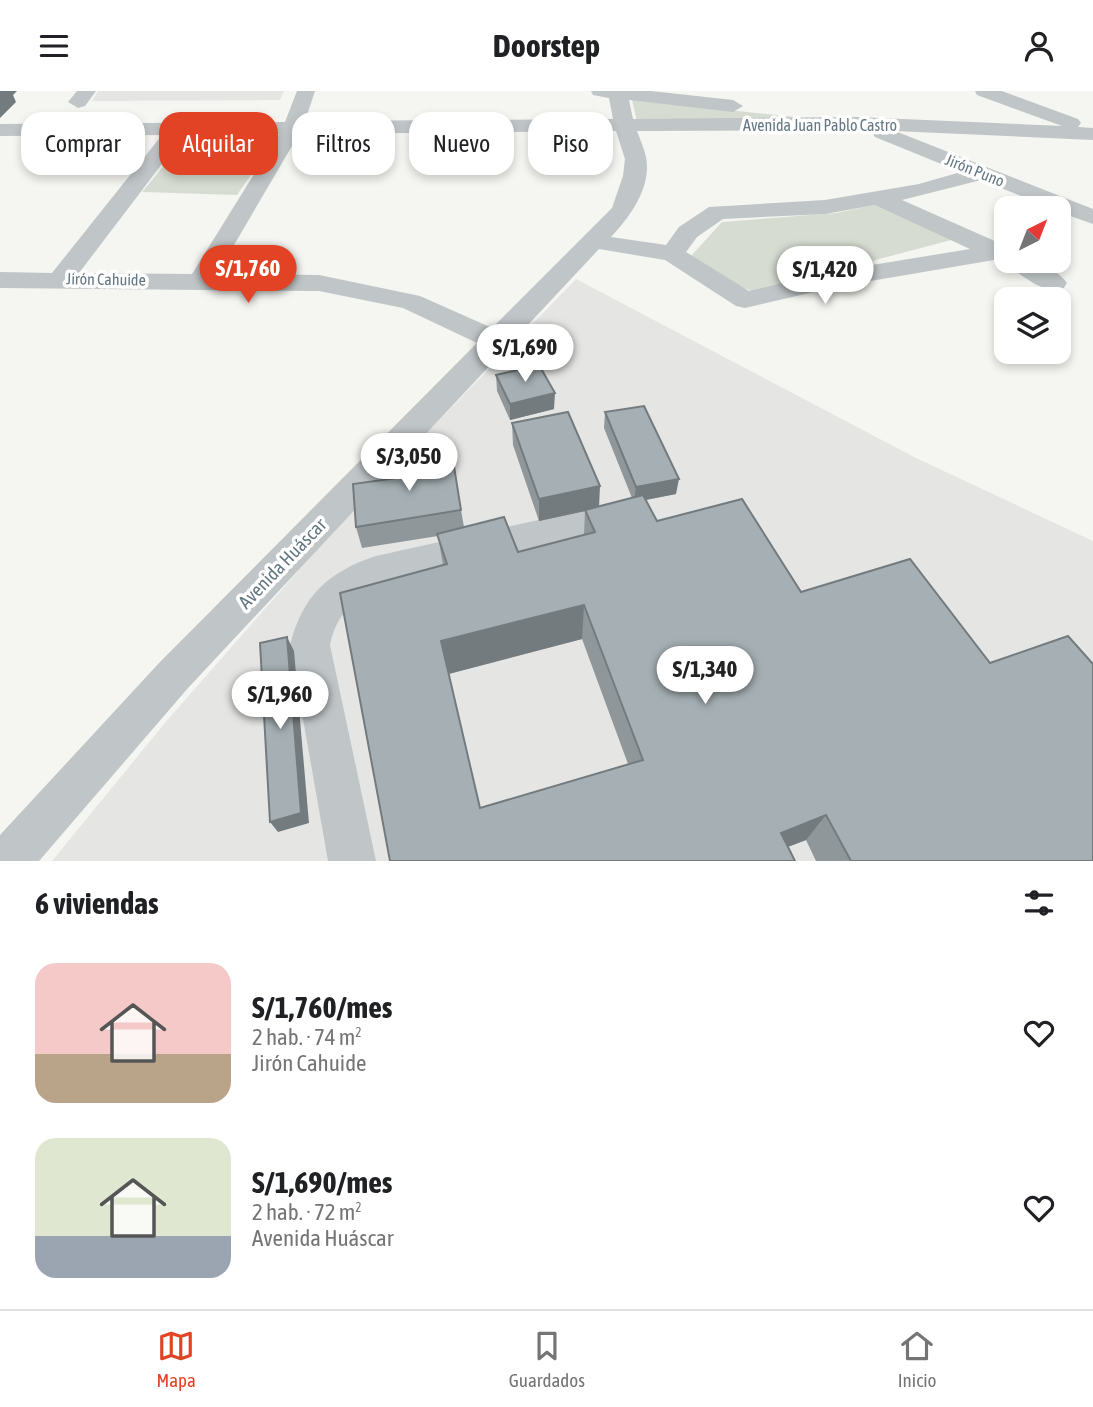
<!DOCTYPE html>
<html lang="es">
<meta charset="utf-8">
<style>
body{margin:0;font-family:"Asap Condensed",sans-serif;background:#f6f6f6;color:#202124;height:100vh;display:flex;flex-direction:column;font-size:26px;white-space:nowrap}
*{box-sizing:border-box;margin:0}
p{font-size:23px;color:#757577}
.icon{flex:none;width:38px;height:38px;fill:none;stroke:currentColor;stroke-width:2;stroke-linecap:round;stroke-linejoin:round}
.map{position:relative;height:770px;overflow:hidden}
.details{display:flex;flex-direction:column;background:#fff;flex:1}
.details>*{flex:none}
.guide{position:absolute;left:21px;top:21px;width:700px;height:63px;display:flex;gap:14px}
.needle{width:46px;rotate:42deg}
.controls{position:absolute;left:994px;top:105px;display:grid;gap:14px}
.controls a{display:grid;place-items:center;width:77px;height:77px;border-radius:14px;background:#fff;box-shadow:0 4px 10px #0003;font-size:35px}
.price{position:absolute;translate:-50% -60px;padding:0 16px;border-radius:24px;background:#fff;color:#222;font-size:23px;line-height:46px;filter:drop-shadow(0 2px 4px #0008)}
.price::after{content:'';position:absolute;left:50%;top:42px;width:21px;height:16px;margin-left:-10px;background:inherit;clip-path:polygon(0 0,100% 0,50% 100%)}
.price.selected{background:#e14324;color:#fff}
ul{padding:0;list-style:none}
li{display:flex;align-items:center;gap:21px;height:175px;padding:0 35px}
li span{display:grid;place-items:center;flex:none;width:196px;height:140px;border-radius:21px;color:#555}
li>.icon{margin-inline-start:auto}
span .icon{width:84px;height:84px;fill:#fffc;stroke-width:1}
li b{font-size:30px}
h2{display:flex;justify-content:space-between;align-items:center;height:84px;padding:0 35px;font-size:30px}
.chip{padding:0 24px;border-radius:21px;background:#fff;box-shadow:0 4px 10px #0003;font-size:24px;line-height:63px}
.chip.selected{background:#e14324;color:#fff}
header{display:flex;justify-content:space-between;align-items:center;height:91px;padding:0 35px;background:#fff;font-size:32px;font-weight:700}
.tab-bar{display:flex;justify-content:space-around;align-items:center;height:98px;border-top:2px solid #e0e0e0;background:#fff;font-size:19px;color:#757577}
.tab-bar a{display:grid;justify-items:center;gap:4px}
.tab-bar .selected{color:#e14324}
.map>svg:first-child{display:block}
</style>
<header><svg class="icon" aria-label="menu" viewBox="0 0 24 24"><path d="M4 6h16M4 12h16M4 18h16"/></svg>Doorstep<svg class="icon" aria-label="person" viewBox="0 0 24 24"><circle cx="12" cy="8" r="4"/><path d="M4 21q1-7 8-7t8 7"/></svg></header>
<div class="map">
<svg width="1093" height="770" viewBox="0 0 1093 770">
<rect width="100%" height="100%" fill="#f5f5f1"/>
<g fill="#e5e6e4">
<path d="M98 0H284L280 9 92 10Z"/>
<path d="M576 188 916 367 1093 450V770H52L164 633 348 423Z"/>
</g>
<g fill="#d6dcd2">
<path d="M632 9 795 26 808 30 637 31Z"/>
<path d="M185 49H275L237 104 142 101Z"/>
<path d="M879 113 955 148 754 201 730 191 691 165 722 131 836 122Z"/>
</g>
<g fill="none" stroke-linecap="round" stroke-linejoin="round">
<g fill="#c0c5c7" fill-rule="evenodd">
<path d="M77 0H96L85 15 78 17 68 11Z"/>
<path d="M297 0H315L305 30 613 28 609 7 593 4 591 0H651L733 9 743 15 733 21 629 9 633 28 856 26 1062 35 977 4 975 0H1002L1078 28 1081 32 1078 36 1093 37V49L895 40 1093 118V133L1059 121V117H1051L981 89 902 109 1006 155V170C1027 170 1054 173 1067 192L1063 198C1036 204 1017 175 994 169L835 196 745 217 736 215 665 169 599 158 188 597 39 770H0V744L160 571 477 252 403 217 319 200 0 197V181L52 182 162 44 0 45V33L285 31ZM874 39 872 42 875 46 961 81 919 93 825 109 709 116 679 136 666 154 611 146C630 126 652 96 646 66 644 57 640 48 637 40ZM616 40 625 68 623 85 612 117 492 237 420 205 319 184 217 183 299 43ZM279 43 192 183 79 182 184 44ZM875 114 970 158 835 180 749 200 686 161 697 146 723 128 825 123Z"/>
<path d="M628 409 640 413 645 423 640 433 384 493C355 510 337 520 330 554L376 770H328L290 554C303 504 328 481 376 465Z"/>
</g>
</g>
<g fill="#8f979b" fill-rule="evenodd">
<path d="M496 284 554 318 510 329 497 300Z"/>
<path d="M605 321 676 403 646 409 657 430 801 501 1093 770H816L806 749 788 756 390 770 443 474 438 445 362 457 356 436 461 419 464 436 518 461 584 444 585 420 539 430 513 354 512 332 599 416 632 407 604 337ZM582 548 628 673 480 717 449 583Z"/>
</g>
<g fill="#747b7e">
<path d="M0 0H17L13 4 16 11 0 27Z"/>
<path d="M555 302 554 318 510 329V313Z"/>
<path d="M679 388 676 403 634 411 636 396Z"/>
<path d="M600 395 599 417 539 430V408Z"/>
<path d="M584 514 582 548 448 583 441 550Z"/>
<path d="M287 546 294 560 309 732 278 741 270 731Z"/>
<path d="M826 724 806 749 763 765 781 742Z"/>
</g>
<g fill="#a6b0b4" stroke="#747b7e" stroke-width="2" fill-rule="evenodd">
<path d="M539 274 555 302 510 313 496 284Z"/>
<path d="M644 315 679 388 636 396 605 321Z"/>
<path d="M568 321 600 395 539 408 512 332Z"/>
<path d="M452 363 461 419 356 436 353 393 404 386 402 370Z"/>
<path d="M643 404 657 430 742 408 801 501 910 468 990 572 1068 545 1093 573V770H851L826 724 781 742 795 770H390L340 502 447 473 437 443 504 426 518 461 595 441 585 419ZM584 514 643 669 480 717 441 550Z"/>
<path d="M287 546 301 722 270 731 260 552Z"/>
</g>
<g text-anchor="middle" stroke-width="7" stroke-linejoin="round" paint-order="stroke">
<g font-size="16" fill="#647782" stroke="#fff">
<text x="820" y="40">Avenida Juan Pablo Castro</text>
<text transform="translate(975 79) rotate(22)" y="6">Jirón Puno</text>
<text transform="translate(106 188) rotate(1)" y="6">Jirón Cahuide</text>
</g>
<g font-size="19" fill="#647782" stroke="#fff">
<text transform="translate(282 472) rotate(-46)" y="7">Avenida Huáscar</text>
</g>
</g>
</svg>
<div class="controls">
<a><svg class="needle" viewBox="-14 -14 28 28"><path d="M0-13l5 13h-10z" fill="#e53935"/><path d="M0 13l5-13h-10z" fill="#757577"/></svg></a>
<a><svg class="icon" aria-label="layers" viewBox="0 0 24 24"><path d="M12 4l9 5-9 5-9-5zM3 14l9 5 9-5"/></svg></a>
</div>
<b class="price selected" style="left:248px;top:214px">S/1,760</b>
<b class="price" style="left:825px;top:215px">S/1,420</b>
<b class="price" style="left:525px;top:293px">S/1,690</b>
<b class="price" style="left:409px;top:402px">S/3,050</b>
<b class="price" style="left:705px;top:615px">S/1,340</b>
<b class="price" style="left:280px;top:640px">S/1,960</b>
<div class="guide">
<a class="chip">Comprar</a>
<a class="chip selected">Alquilar</a>
<a class="chip">Filtros</a>
<a class="chip">Nuevo</a>
<a class="chip">Piso</a>
</div>
</div>
<section class="details">
<h2>6 viviendas<svg class="icon" aria-label="filters" viewBox="0 0 24 24"><path d="M4 7h16M4 17h16"/><circle cx="9" cy="7" r="2"/><circle cx="15" cy="17" r="2"/></svg></h2>
<ul>
<li><span style="background:linear-gradient(#f6c9c9 65%,#b9a48a 0)"><svg class="icon" aria-label="home" viewBox="0 0 24 24"><path d="M3 11l9-7 9 7M6 9v11h12V9"/></svg></span><div><b>S/1,760/mes</b><p>2 hab. · 74 m²</p><p>Jirón Cahuide</p></div><svg class="icon" aria-label="heart" viewBox="0 0 24 24"><path d="M12 20l-8-8c-3-5 5-10 8-4 3-6 11-1 8 4z"/></svg></li>
<li><span style="background:linear-gradient(#dfe7d0 70%,#9aa5b1 0)"><svg class="icon" aria-label="home" viewBox="0 0 24 24"><path d="M3 11l9-7 9 7M6 9v11h12V9"/></svg></span><div><b>S/1,690/mes</b><p>2 hab. · 72 m²</p><p>Avenida Huáscar</p></div><svg class="icon" aria-label="heart" viewBox="0 0 24 24"><path d="M12 20l-8-8c-3-5 5-10 8-4 3-6 11-1 8 4z"/></svg></li>
</ul>
</section>
<nav class="tab-bar">
<a class="selected"><svg class="icon" aria-label="map" viewBox="0 0 24 24"><path d="M3 6l6-2 6 2 6-2v14l-6 2-6-2-6 2zM9 4v14M15 6v14"/></svg>Mapa</a>
<a><svg class="icon" aria-label="saved" viewBox="0 0 24 24"><path d="M7 4h10v16l-5-4-5 4z"/></svg>Guardados</a>
<a><svg class="icon" aria-label="home" viewBox="0 0 24 24"><path d="M3 11l9-7 9 7M6 9v11h12V9"/></svg>Inicio</a>
</nav>
